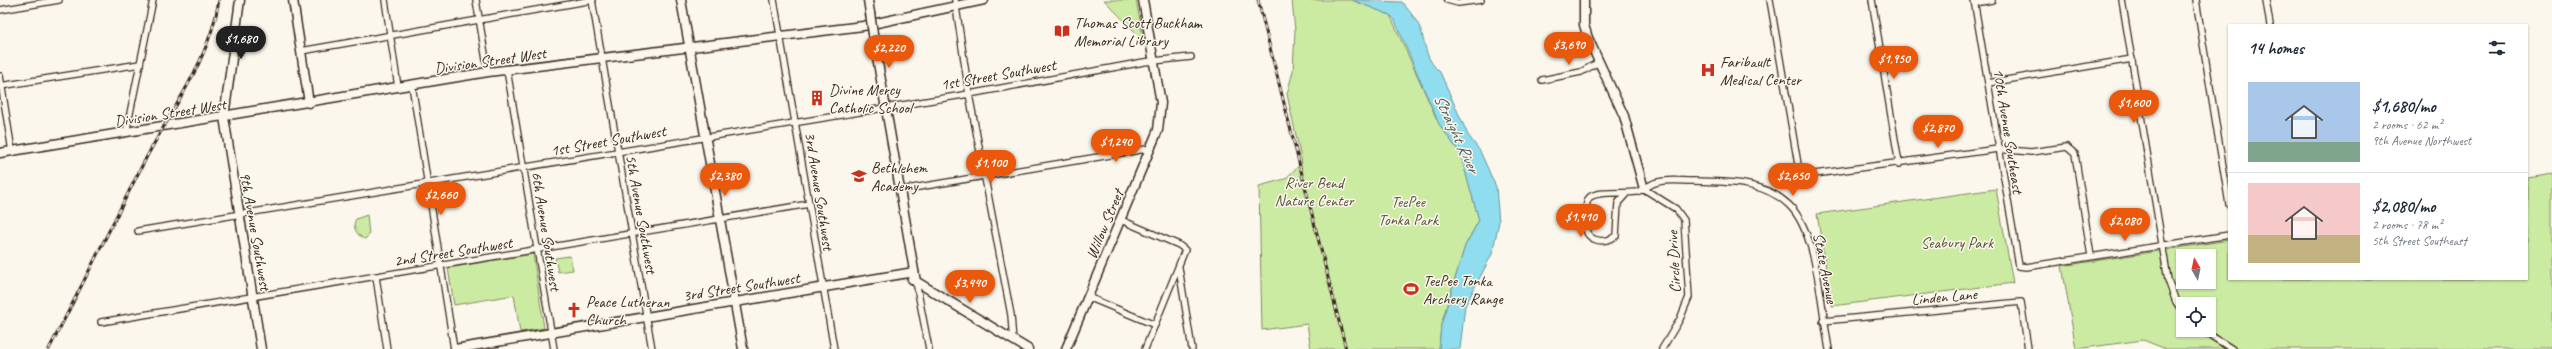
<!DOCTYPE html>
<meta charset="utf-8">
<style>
body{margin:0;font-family:Caveat,sans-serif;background:#f2f2f3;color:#1f2937;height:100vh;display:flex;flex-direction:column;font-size:15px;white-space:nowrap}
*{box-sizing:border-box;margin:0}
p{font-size:13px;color:#747a83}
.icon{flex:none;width:22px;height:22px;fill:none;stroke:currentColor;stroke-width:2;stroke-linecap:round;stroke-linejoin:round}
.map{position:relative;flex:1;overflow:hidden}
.panel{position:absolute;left:2228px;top:24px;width:300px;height:256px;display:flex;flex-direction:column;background:#fff;border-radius:0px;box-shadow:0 1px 3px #0004}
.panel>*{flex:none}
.needle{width:26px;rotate:351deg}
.controls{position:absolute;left:2176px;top:249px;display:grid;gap:8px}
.controls a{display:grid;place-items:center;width:40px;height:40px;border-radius:0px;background:#fff;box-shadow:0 1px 3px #0004;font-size:20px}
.price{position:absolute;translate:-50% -34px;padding:0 9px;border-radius:14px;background:#ea580c;color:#fff;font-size:13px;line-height:26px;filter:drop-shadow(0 1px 2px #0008)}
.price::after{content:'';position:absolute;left:50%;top:24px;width:12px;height:9px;margin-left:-6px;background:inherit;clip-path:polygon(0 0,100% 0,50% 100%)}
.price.current{background:#222;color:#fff}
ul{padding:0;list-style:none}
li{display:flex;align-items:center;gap:12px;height:100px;padding:0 20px}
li+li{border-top:1px solid #e0e1e3}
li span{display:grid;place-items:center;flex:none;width:112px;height:80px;border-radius:0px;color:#555}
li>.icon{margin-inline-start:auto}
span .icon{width:48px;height:48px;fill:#fffc;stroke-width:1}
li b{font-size:17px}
h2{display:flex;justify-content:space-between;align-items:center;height:48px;padding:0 20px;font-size:17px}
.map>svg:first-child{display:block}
</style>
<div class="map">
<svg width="2552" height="349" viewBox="0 0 2552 349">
<rect width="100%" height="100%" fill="#fbf7ec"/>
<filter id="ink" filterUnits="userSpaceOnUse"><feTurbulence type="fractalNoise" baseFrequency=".025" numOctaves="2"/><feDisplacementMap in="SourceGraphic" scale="8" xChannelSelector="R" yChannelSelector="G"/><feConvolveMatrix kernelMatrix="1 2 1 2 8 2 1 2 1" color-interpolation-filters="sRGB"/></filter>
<g filter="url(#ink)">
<g fill="#cbeba3" stroke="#838a60" fill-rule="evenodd">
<path d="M1104 0H1136L1144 41Z"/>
<path d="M1292 0H1352L1390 15 1439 124 1460 153 1479 220 1465 246 1441 325 1439 349H1311L1307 324 1262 330 1259 186 1285 179 1302 163 1287 94 1293 71 1295 31Z"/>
<path d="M2552 174V349H2166L2143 340 2076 349 2062 266 2229 240V279H2527V178ZM2183 256H2209V282H2183ZM2183 304H2209V330H2183Z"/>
<path d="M1996 189 2013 283 1832 306 1817 214Z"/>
<path d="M367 215 369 235 365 239C358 237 351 227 356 219Z"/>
<path d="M533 254 544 328 520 332 514 295 454 305 448 268Z"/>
<path d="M570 256 573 270 558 272 555 258Z"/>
</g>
<path fill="#8fddee" stroke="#6d959b" d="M1352 0 1402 2C1409 11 1420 23 1422 34 1426 49 1427 61 1440 72L1468 135 1480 151 1496 187 1499 222 1492 254 1465 306 1460 349H1439L1441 325 1465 246 1479 220 1460 153 1439 124 1394 19 1390 15Z"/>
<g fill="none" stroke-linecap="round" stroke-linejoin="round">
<g stroke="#3b2a1e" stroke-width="8">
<g id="street">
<path d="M385 0 398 87"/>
<path d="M476 0 488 72"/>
<path d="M592 0 652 349"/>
<path d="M774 0 834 349"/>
<path d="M955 0 969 94 1011 315 1013 341"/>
<path d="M1447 0 1458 3 1481 0"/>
<path d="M1770 0 1800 176 1998 149 2031 152 2067 147 2075 154 2091 256"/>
<path d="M1872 0 1899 164"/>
<path d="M1974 0 2019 266 2026 267 2229 235"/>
<path d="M2122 0 2168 280 2176 302 2183 312"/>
<path d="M2196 0 2229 204"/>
<path d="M2266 0 2270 25"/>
<path d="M1975 3 1992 0"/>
<path d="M0 10 59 0"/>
<path d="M301 51 593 0"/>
<path d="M507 70 554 349"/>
<path d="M0 76 12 151"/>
<path d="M1542 80 1581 72 1599 62"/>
<path d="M1988 83 2132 59"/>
<path d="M412 85 454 349"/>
<path d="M0 86 140 64"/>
<path d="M126 133 153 0"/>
<path d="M1644 189 1676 209 1684 220 1689 297 1680 319 1662 349"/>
<path d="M901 190 1152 148"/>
<path d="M1627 193 1618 203 1616 236C1602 245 1584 241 1585 221 1586 214 1585 203 1589 198 1596 190 1625 194 1636 192 1644 190 1651 183 1658 182 1669 179 1681 181 1692 181 1725 182 1763 180 1789 205 1818 233 1821 309 1829 349"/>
<path d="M1121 220 1179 245 1185 250 1145 349"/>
<path d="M138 231 969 94 1144 62 1191 57"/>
<path d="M1179 268 1192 349"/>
<path d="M376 277 387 349"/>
<path d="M916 282 929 349"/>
<path d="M1088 297 1155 325"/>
<path d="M1823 321 2021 302 2028 349"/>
<path d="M101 322 809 204"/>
<path d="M2202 330 2232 349"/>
</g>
</g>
<g stroke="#3b2a1e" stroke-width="11">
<g id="secondary">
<path d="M240 0 224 117 261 349"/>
<path d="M293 0 309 103"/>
<path d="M681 0 743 349"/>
<path d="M868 0 870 13"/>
<path d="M1584 0V25L1588 38 1624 116 1644 189"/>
<path d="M873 34 916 282"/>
<path d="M0 153 488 72 863 26 984 0"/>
<path d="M912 279 1028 349"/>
<path d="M455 349 914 272"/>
<path d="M1066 349 1158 130 1161 103 1143 0"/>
</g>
</g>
<use href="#street" stroke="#fbf7ec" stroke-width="5.5"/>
<use href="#secondary" stroke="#fbf7ec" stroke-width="8"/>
<g stroke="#3b2a1e" stroke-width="3">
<g id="rail">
<path d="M1258 0 1346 349"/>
<path d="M49 349C81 288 111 226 143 164 171 109 209 63 219 0"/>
</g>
</g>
<use href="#rail" stroke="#fbf7ec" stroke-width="1.5" stroke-dasharray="4.5" stroke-linecap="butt"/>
<g stroke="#3b2a1e" stroke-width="11" stroke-linecap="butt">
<path id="secondary-bridge" d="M870 13 873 34"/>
</g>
<use href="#secondary-bridge" stroke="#fbf7ec" stroke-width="8"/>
</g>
</g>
<defs>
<g id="library-bare" transform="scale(1.2)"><path d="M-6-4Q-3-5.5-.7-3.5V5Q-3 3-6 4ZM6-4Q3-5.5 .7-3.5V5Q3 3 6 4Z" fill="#c8321e" stroke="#fbf7ec" stroke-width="2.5" paint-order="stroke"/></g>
<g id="hospital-bare" transform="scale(1.2)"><path d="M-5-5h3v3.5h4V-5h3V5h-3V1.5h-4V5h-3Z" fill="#c8321e" stroke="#fbf7ec" stroke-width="2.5" paint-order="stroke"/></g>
<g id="building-bare" transform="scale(1.2)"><path d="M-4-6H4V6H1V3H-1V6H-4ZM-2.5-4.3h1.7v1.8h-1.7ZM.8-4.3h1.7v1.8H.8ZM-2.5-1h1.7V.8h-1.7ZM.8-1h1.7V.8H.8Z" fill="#c8321e" stroke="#fbf7ec" stroke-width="2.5" paint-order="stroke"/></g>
<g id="school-bare" transform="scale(1.2)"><path d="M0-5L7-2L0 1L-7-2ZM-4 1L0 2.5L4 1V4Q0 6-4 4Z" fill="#c8321e" stroke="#fbf7ec" stroke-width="2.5" paint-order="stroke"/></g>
<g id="stadium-bare" transform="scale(1.2)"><path d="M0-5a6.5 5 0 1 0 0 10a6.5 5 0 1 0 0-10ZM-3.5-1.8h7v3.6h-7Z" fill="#c8321e" stroke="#fbf7ec" stroke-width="2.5" paint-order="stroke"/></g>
<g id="church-bare" transform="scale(1.2)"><path d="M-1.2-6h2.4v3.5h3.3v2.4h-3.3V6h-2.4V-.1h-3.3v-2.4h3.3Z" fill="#c8321e" stroke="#fbf7ec" stroke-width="2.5" paint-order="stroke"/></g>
</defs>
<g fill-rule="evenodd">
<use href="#library-bare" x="1062" y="31"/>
<use href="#hospital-bare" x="1708" y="70"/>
<use href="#building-bare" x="817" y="98"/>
<use href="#school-bare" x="859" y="176"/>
<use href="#stadium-bare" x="1411" y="289"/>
<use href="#church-bare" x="574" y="310"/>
</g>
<g text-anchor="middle" stroke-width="3" stroke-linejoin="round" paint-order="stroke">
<g font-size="16" fill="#3b2a1e" stroke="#fbf7ec" text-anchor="start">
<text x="1074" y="28">Thomas Scott Buckham<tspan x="1074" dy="18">Memorial Library</tspan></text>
<text x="1720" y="67">Faribault<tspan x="1720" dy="18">Medical Center</tspan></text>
<text x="829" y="95">Divine Mercy<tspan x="829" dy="18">Catholic School</tspan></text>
<text x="871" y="173">Bethlehem<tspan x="871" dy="18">Academy</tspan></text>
<text x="1423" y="286">TeePee Tonka<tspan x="1423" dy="18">Archery Range</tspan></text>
<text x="586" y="307">Peace Lutheran<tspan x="586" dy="18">Church</tspan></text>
</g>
<g font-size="16" fill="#3b2a1e" stroke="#fbf7ec">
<text transform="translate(490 60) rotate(-8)" y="6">Division Street West</text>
<text transform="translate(998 74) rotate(-10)" y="6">1st Street Southwest</text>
<text transform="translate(170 112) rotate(-9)" y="6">Division Street West</text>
<text transform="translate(2009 131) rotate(81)" y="6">10th Avenue Southeast</text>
<text transform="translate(608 140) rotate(-10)" y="6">1st Street Southwest</text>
<text transform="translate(820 191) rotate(81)" y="6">3rd Avenue Southwest</text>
<text transform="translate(642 214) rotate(80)" y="6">5th Avenue Southwest</text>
<text transform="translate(1104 224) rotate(-67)" y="6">Willow Street</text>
<text transform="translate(256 231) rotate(80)" y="6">9th Avenue Southwest</text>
<text transform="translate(547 231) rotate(81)" y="6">6th Avenue Southwest</text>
<text transform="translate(453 251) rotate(-9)" y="6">2nd Street Southwest</text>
<text transform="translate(1673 262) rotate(-93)" y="6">Circle Drive</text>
<text transform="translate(1826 268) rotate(79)" y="6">State Avenue</text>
<text transform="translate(741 286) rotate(-9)" y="6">3rd Street Southwest</text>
<text transform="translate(1944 296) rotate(-5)" y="6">Linden Lane</text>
</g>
<g font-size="16" fill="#585139" stroke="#fbf7ec">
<text x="1314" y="188">River Bend<tspan x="1314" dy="18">Nature Center</tspan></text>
<text x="1408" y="207">TeePee<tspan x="1408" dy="18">Tonka Park</tspan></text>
<text x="1957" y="248">Seabury Park</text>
</g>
<g font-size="17" font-style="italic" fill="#505752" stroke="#fbf7ec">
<text transform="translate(1457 133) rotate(65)" y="6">Straight River</text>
</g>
</g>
</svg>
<div class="controls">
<a><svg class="needle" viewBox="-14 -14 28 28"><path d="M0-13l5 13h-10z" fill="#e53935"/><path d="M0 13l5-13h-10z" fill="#747a83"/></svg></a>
<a><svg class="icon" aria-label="locate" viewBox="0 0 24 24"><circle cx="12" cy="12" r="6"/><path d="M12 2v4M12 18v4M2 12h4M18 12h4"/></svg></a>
</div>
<b class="price current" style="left:241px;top:60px">$1,680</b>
<b class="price" style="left:1569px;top:66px">$3,690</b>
<b class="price" style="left:889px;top:69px">$2,220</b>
<b class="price" style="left:1894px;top:80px">$1,950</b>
<b class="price" style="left:2134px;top:124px">$1,600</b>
<b class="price" style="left:1938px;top:149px">$2,870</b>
<b class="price" style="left:1116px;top:163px">$1,240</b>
<b class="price" style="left:991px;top:184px">$1,100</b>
<b class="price" style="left:725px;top:197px">$2,380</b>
<b class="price" style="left:1793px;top:197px">$2,650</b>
<b class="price" style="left:441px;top:216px">$2,660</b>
<b class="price" style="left:1581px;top:238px">$1,410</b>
<b class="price" style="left:2125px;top:242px">$2,080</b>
<b class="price" style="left:970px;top:304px">$3,440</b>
<section class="panel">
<h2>14 homes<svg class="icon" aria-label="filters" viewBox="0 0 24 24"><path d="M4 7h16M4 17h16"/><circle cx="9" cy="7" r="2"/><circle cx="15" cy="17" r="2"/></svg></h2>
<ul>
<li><span style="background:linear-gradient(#a9c7e8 75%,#7fa58c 0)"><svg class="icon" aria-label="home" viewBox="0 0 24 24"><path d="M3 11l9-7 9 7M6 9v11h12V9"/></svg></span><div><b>$1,680/mo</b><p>2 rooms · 62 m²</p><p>9th Avenue Northwest</p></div></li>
<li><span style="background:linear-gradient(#f6c9c9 65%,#c2b280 0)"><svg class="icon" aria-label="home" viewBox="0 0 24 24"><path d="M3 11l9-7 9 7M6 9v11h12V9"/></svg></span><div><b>$2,080/mo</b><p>2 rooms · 78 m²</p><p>5th Street Southeast</p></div></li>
</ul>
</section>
</div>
